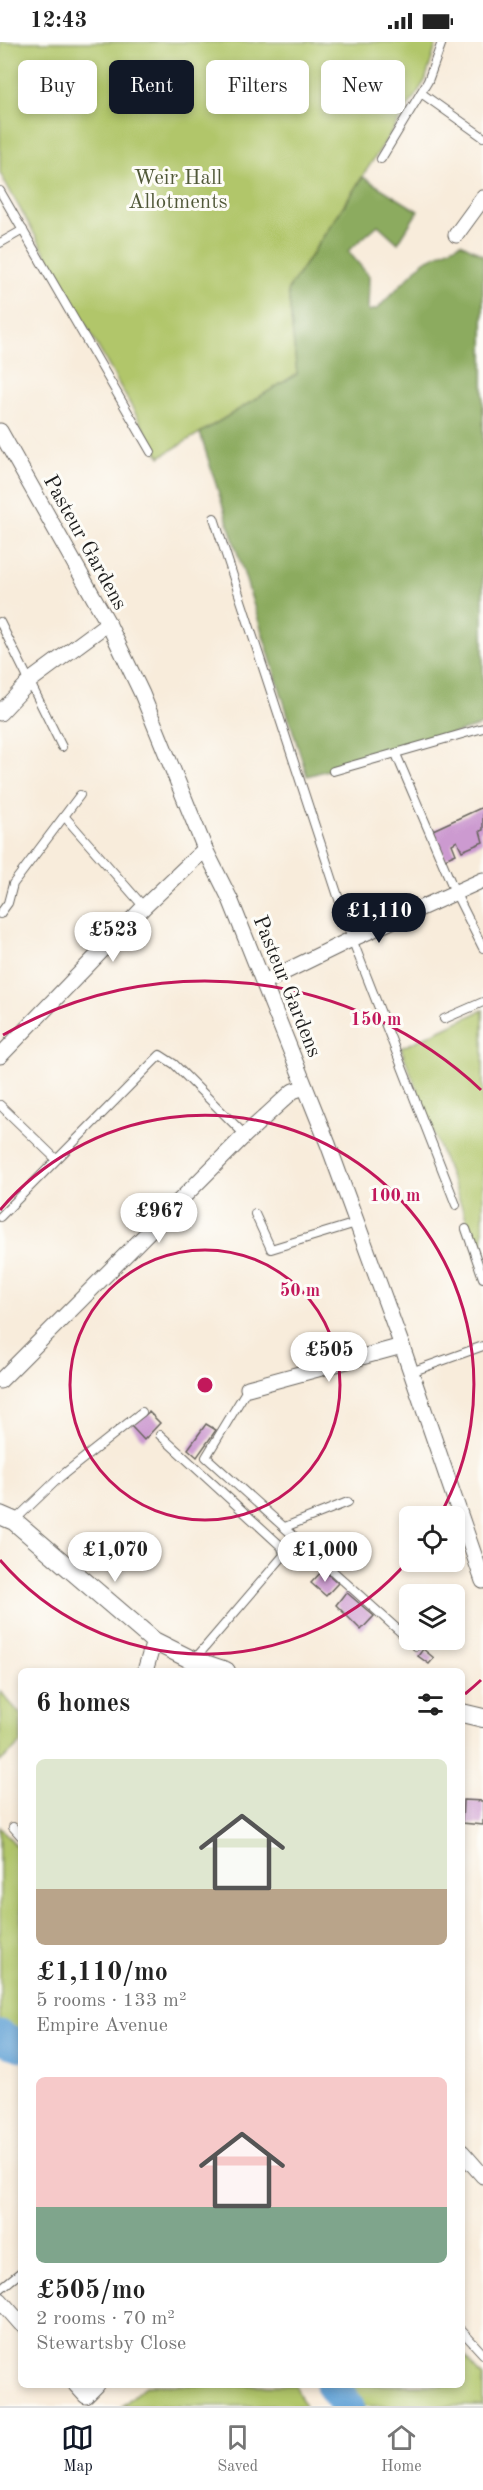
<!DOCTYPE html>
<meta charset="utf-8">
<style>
body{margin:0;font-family:"Old Standard TT",serif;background:#f6f6f6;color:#222;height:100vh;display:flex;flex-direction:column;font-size:22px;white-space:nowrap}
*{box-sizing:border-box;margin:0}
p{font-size:20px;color:#767676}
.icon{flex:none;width:33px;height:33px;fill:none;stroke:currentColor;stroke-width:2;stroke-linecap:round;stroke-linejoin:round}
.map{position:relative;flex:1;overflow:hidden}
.drawer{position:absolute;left:18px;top:1626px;width:447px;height:720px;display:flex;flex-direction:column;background:#fff;border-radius:9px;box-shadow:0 3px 9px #0003}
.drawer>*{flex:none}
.hud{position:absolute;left:18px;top:18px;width:447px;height:54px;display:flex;gap:12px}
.buttons{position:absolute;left:399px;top:1464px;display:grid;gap:12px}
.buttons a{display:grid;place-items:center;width:66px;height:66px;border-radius:9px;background:#fff;box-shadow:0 3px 9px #0003;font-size:30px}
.price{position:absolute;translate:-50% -51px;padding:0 14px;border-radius:21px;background:#fff;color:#222;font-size:20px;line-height:39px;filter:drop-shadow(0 2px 3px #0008)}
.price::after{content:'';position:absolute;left:50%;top:36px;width:18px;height:14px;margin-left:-9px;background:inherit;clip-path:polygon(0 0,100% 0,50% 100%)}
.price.current{background:#111827;color:#fff}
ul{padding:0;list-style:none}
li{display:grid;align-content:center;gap:12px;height:318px;padding:0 18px}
li span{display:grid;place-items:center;height:186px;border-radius:9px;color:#555}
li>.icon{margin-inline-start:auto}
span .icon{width:108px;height:108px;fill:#fffc;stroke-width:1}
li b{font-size:26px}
h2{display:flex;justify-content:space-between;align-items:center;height:72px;padding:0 18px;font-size:26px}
.chip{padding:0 21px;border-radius:9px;background:#fff;box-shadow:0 3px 9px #0003;font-size:21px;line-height:54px}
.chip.current{background:#111827;color:#fff}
.status{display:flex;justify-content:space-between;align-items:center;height:42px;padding:0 30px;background:#fff;direction:ltr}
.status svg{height:16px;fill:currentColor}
.dock{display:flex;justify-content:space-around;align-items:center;height:84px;border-top:2px solid #e0e0e0;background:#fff;font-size:16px;color:#767676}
.dock a{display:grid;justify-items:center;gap:3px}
.dock .current{color:#111827}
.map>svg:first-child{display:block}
</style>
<div class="status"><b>12:43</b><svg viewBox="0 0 49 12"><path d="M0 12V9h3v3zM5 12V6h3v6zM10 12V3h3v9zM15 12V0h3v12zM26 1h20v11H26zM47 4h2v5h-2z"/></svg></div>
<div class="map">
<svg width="483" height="2364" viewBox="0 0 483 2364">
<rect width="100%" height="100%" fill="#fdfcf7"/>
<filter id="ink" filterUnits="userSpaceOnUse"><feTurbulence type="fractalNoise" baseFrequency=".0167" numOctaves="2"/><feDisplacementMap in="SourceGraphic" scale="12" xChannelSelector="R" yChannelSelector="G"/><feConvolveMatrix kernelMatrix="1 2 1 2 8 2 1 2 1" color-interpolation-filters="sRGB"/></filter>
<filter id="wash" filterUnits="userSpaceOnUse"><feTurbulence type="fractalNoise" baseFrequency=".008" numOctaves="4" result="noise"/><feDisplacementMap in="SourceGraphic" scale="24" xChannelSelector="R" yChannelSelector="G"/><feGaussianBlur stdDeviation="1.35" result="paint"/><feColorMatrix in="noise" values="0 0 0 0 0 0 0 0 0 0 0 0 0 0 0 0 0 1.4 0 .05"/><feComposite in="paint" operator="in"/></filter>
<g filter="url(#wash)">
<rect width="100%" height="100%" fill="#f8ecdb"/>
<g fill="#b1c66b" stroke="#667144" stroke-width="1.5">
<path d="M0 0H437L425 39 288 248 297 332 160 415 0 131Z"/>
<path d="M483 968V1220L401 1006Z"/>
<path d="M0 1649 21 1673V1701L0 1720Z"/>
<path d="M0 1785 21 1809V1997L12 1994 0 1984Z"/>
<path d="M462 2311 483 2335V2364H359L342 2343H462Z"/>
<path d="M146 2343H295L305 2364H122Z"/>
</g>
<path fill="#8cab5f" stroke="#54643e" stroke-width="1.5" d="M363 135 418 169 398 201 378 183 348 209 369 234 368 269 377 267 424 219 461 201 483 213V683L307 734 200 391 297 332 288 248Z"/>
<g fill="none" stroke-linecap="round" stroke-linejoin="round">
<g stroke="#63a3d6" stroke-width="33">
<path d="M0 1994 4 1998 21 2003"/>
<path d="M332 2343 348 2364"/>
</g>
</g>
<g id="blocks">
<g fill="#cc9ad0">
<path d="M483 765V788L480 789 483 800 462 809 457 799 452 802 456 812 445 817 433 788Z"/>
<path d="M149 1370 160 1381 144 1398 131 1384Z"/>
<path d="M206 1382 216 1388 197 1415 188 1407Z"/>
<path d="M323 1528 338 1541 326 1554 311 1541Z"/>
<path d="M346 1550 374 1574 361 1588 336 1563Z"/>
<path d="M423 1607 434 1616 429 1622 418 1614Z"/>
<path d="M463 1758 483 1759V1783L462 1781Z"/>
</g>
</g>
</g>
<g filter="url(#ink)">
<use href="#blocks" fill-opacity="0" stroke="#69655f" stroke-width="1.5"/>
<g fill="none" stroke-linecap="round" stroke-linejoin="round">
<g stroke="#69655f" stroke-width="10">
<g id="service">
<path d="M421 51 483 95"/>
<path d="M381 117 428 39 442 0"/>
<path d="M0 149 151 410"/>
<path d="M0 201 23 188"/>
<path d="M214 476 352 897 456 1163"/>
<path d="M0 580 62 705"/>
<path d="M396 712 455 850 483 906"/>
<path d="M333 729 483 686"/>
<path d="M65 775 144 865"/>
<path d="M0 872 8 861 13 842 80 753"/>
<path d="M444 977 483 960"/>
<path d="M0 1063 56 1117"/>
<path d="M255 1172 271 1207 356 1181"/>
<path d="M0 1175 160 1013 174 1022 245 1093"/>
<path d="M466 1187 483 1236"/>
<path d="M411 1330 483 1304"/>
<path d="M248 1346 206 1415 416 1604"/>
<path d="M160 1393 282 1505 284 1513 194 1618"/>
<path d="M14 1479 60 1435 142 1370"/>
<path d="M285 1485 348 1460"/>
<path d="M13 1785 21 1794"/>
<path d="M0 2247 21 2230"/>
<path d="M462 2289 483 2312"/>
</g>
</g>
<g stroke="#69655f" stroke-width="17">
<g id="minor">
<path d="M456 193 483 156"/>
<path d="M0 389 108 581 142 652 205 807 230 857 328 1102 402 1304 483 1539"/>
<path d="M0 671 31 638 108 581"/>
<path d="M264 940 352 897 483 838"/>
<path d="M0 1014 144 865 205 807"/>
<path d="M0 1339 245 1093 293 1049 305 1045"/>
<path d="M248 1346 402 1304"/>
<path d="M145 1629 154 1599"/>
<path d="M462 2110 483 2134"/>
<path d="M0 2258 21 2282"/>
<path d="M76 2343 86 2354 97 2343"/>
</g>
</g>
<g stroke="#69655f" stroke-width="20">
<g id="tertiary">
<path d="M0 1473 14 1479 154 1599 190 1617 226 1629"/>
<path d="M462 1671 483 1676"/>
</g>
</g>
<use href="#service" stroke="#fff" stroke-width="8"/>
<use href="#minor" stroke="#fff" stroke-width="15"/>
<use href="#tertiary" stroke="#fff" stroke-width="18"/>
</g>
</g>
<g fill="none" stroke="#c2185b" stroke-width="3">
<circle cx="205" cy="1343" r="135"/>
<path d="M408 1519A269 269 0 0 1 0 1518M0 1168A269 269 0 0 1 440 1473"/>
<path d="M481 1638A404 404 0 0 1 465 1652M3 993A404 404 0 0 1 481 1048"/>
</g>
<g text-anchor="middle" stroke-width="6" stroke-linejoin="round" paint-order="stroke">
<g font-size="21" fill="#505838" stroke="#fdfcf7">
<text x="178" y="142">Weir Hall<tspan x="178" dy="24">Allotments</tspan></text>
</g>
<g font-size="21" fill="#1c1c1c" stroke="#fdfcf7">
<text transform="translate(86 500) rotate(61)" y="7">Pasteur Gardens</text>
<text transform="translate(288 944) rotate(68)" y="7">Pasteur Gardens</text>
</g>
</g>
<circle cx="205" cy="1343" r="9" fill="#c2185b" stroke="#fdfcf7" stroke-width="3"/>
<g font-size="18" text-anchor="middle" font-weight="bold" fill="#c2185b" stroke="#fdfcf7" stroke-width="6" stroke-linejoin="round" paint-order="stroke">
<text x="376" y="983">150 m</text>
<text x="395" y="1159">100 m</text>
<text x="300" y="1254">50 m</text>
</g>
</svg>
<div class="buttons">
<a><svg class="icon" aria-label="locate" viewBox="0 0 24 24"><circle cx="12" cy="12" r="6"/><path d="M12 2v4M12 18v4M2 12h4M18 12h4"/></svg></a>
<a><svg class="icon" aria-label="layers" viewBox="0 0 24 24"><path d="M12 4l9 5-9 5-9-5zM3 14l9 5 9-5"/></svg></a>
</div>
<b class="price current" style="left:379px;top:902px">£1,110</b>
<b class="price" style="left:113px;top:921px">£523</b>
<b class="price" style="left:159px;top:1202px">£967</b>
<b class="price" style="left:329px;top:1341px">£505</b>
<b class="price" style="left:115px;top:1541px">£1,070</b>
<b class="price" style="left:325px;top:1541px">£1,000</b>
<div class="hud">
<a class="chip">Buy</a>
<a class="chip current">Rent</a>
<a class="chip">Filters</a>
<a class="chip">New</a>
</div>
<section class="drawer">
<h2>6 homes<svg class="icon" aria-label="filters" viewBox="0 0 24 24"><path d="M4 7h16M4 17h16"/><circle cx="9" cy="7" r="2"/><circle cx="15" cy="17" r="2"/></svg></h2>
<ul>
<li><span style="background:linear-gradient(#dfe7d0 70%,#b9a48a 0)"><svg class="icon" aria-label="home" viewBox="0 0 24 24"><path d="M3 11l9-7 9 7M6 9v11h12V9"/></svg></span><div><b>£1,110/mo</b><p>5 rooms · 133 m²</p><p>Empire Avenue</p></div></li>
<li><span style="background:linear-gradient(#f6c9c9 70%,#7fa58c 0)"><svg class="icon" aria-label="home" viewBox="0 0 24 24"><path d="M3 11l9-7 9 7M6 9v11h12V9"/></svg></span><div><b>£505/mo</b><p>2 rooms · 70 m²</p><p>Stewartsby Close</p></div></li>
</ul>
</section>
</div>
<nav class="dock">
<a class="current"><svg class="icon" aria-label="map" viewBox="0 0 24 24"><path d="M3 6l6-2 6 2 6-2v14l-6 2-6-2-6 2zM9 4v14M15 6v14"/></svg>Map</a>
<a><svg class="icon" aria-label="saved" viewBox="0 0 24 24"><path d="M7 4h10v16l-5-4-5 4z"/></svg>Saved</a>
<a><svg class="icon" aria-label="home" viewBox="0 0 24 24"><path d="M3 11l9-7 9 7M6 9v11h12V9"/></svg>Home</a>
</nav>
